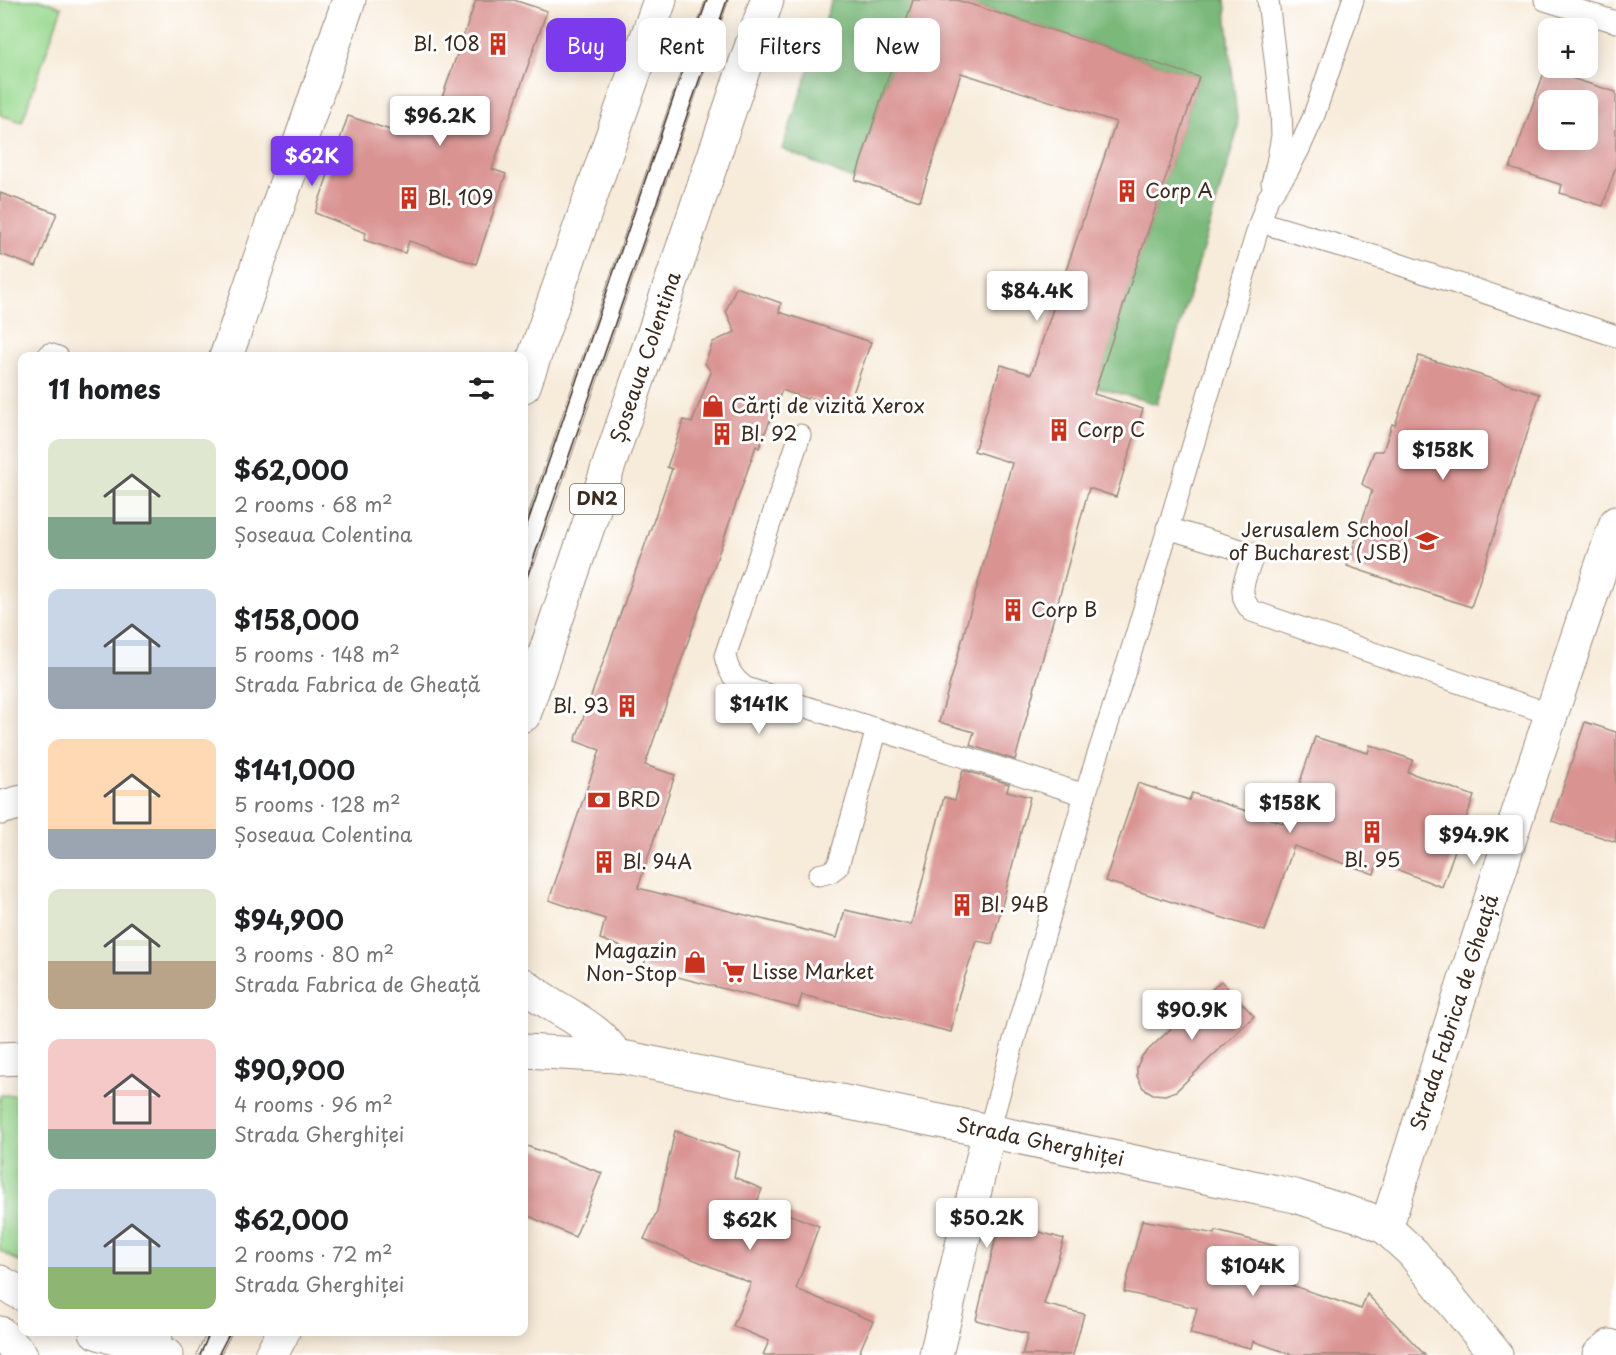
<!DOCTYPE html>
<meta charset="utf-8">
<style>
body{margin:0;font-family:"Playpen Sans",sans-serif;background:#f2f2f2;color:#202124;height:100vh;display:flex;flex-direction:column;font-size:22px;white-space:nowrap}
*{box-sizing:border-box;margin:0}
p{font-size:20px;color:#757577}
.icon{flex:none;width:33px;height:33px;fill:none;stroke:currentColor;stroke-width:2;stroke-linecap:round;stroke-linejoin:round}
.map{position:relative;flex:1;overflow:hidden}
.details{position:absolute;left:18px;top:352px;width:510px;height:984px;display:flex;flex-direction:column;background:#fff;border-radius:12px;box-shadow:0 3px 15px #0003}
.details>*{flex:none}
.guide{position:absolute;left:546px;top:18px;width:570px;height:54px;display:flex;gap:12px}
.fabs{position:absolute;left:1538px;top:18px;display:grid;gap:12px}
.fabs a{display:grid;place-items:center;width:60px;height:60px;border-radius:12px;background:#fff;box-shadow:0 3px 15px #0003;font-size:30px}
.price{position:absolute;translate:-50% -51px;padding:0 14px;border-radius:6px;background:#fff;color:#222;font-size:20px;line-height:39px;filter:drop-shadow(0 2px 3px #0008)}
.price::after{content:'';position:absolute;left:50%;top:36px;width:18px;height:14px;margin-left:-9px;background:inherit;clip-path:polygon(0 0,100% 0,50% 100%)}
.price.selected{background:#7c3aed;color:#fff}
ul{padding:0;list-style:none}
li{display:flex;align-items:center;gap:18px;height:150px;padding:0 30px}
li span{display:grid;place-items:center;flex:none;width:168px;height:120px;border-radius:12px;color:#555}
li>.icon{margin-inline-start:auto}
span .icon{width:72px;height:72px;fill:#fffc;stroke-width:1}
li b{font-size:26px}
h2{display:flex;justify-content:space-between;align-items:center;height:72px;padding:0 30px;font-size:26px}
.chip{padding:0 21px;border-radius:12px;background:#fff;box-shadow:0 3px 15px #0003;font-size:21px;line-height:54px}
.chip.selected{background:#7c3aed;color:#fff}
.map>svg:first-child{display:block}
</style>
<div class="map">
<svg width="1616" height="1355" viewBox="0 0 1616 1355">
<rect width="100%" height="100%" fill="#fff"/>
<filter id="ink" filterUnits="userSpaceOnUse"><feTurbulence type="fractalNoise" baseFrequency=".0167" numOctaves="2"/><feDisplacementMap in="SourceGraphic" scale="12" xChannelSelector="R" yChannelSelector="G"/><feConvolveMatrix kernelMatrix="1 2 1 2 8 2 1 2 1" color-interpolation-filters="sRGB"/></filter>
<filter id="wash" filterUnits="userSpaceOnUse"><feTurbulence type="fractalNoise" baseFrequency=".008" numOctaves="4" result="noise"/><feDisplacementMap in="SourceGraphic" scale="24" xChannelSelector="R" yChannelSelector="G"/><feGaussianBlur stdDeviation="1.35" result="paint"/><feColorMatrix in="noise" values="0 0 0 0 0 0 0 0 0 0 0 0 0 0 0 0 0 1.4 0 .05"/><feComposite in="paint" operator="in"/></filter>
<g filter="url(#wash)">
<rect width="100%" height="100%" fill="#f7ebd9"/>
<g fill="#99d98f" stroke="#6a8256" stroke-width="1.5">
<path d="M0 0H42L62 7 22 122 0 115Z"/>
<path d="M0 1095H22V1263L0 1251Z"/>
</g>
<g fill="#7ab97a" stroke="#5a724c" stroke-width="1.5">
<path d="M832 0H913L855 180 782 149Z"/>
<path d="M957 0H1225L1238 129 1157 404 1096 387 1199 77Z"/>
</g>
<g id="blocks">
<g fill="#d99391" fill-rule="evenodd">
<path d="M476 0H514L547 11 492 169 506 174 476 264 409 241 405 253 364 240 366 233 315 213 348 116 399 133 402 126 429 135Z"/>
<path d="M913 0H957L1199 77 1094 394 1143 409 1116 497 1089 488 1015 760 970 745 974 732 939 722 1012 463 974 451 1001 365 1031 374 1116 122 961 73 920 201 855 180Z"/>
<path d="M1545 70 1616 92V166L1603 206 1560 193 1562 185 1510 168ZM1548 100H1587V140H1548Z"/>
<path d="M0 193 57 213 36 267 0 254Z"/>
<path d="M736 287 781 303 779 312 871 342 847 410 809 397 807 399 782 390 759 448 756 446 645 765 675 775 638 888 837 938 845 910 911 925 944 797 955 800 963 770 1009 784 1007 791 1030 797 992 944 977 941 959 994 951 1032 802 995 798 1008 643 968 647 956 600 939 605 919 549 900 600 750 575 741 672 469 667 467 684 420 692 423 711 372 705 363 713 342 735 332 726 311Z"/>
<path d="M1419 356 1540 394 1471 607 1347 566 1372 491 1362 484 1374 451H1383L1392 424 1395 425Z"/>
<path d="M1585 722 1616 732V842L1552 821Z"/>
<path d="M1315 737 1368 753 1370 745 1413 760 1408 772 1474 796 1442 887 1378 862 1374 874 1294 846 1265 931 1105 881 1138 783 1189 800 1192 793 1286 824Z"/>
<path d="M1221 981 1254 1016 1176 1091 1165 1095 1153 1094 1143 1088 1137 1076V1067L1142 1056Z"/>
<path d="M675 1131 740 1152 734 1177 762 1189 757 1202 819 1226 796 1289 873 1321 858 1355H763L769 1341 733 1326 751 1283 644 1239 657 1211Z"/>
<path d="M524 1145 602 1173 575 1237 524 1214Z"/>
<path d="M1000 1220 1064 1239 1044 1304 1084 1314 1073 1355H1022L1028 1334 976 1320Z"/>
<path d="M1142 1220 1215 1234 1216 1231 1276 1246 1268 1277 1361 1309 1367 1294 1425 1355H1293L1253 1341 1251 1348 1190 1334 1197 1308 1124 1292Z"/>
</g>
</g>
</g>
<g filter="url(#ink)">
<use href="#blocks" fill-opacity="0" stroke="#998a7c" stroke-width="1.5"/>
<g fill="none" stroke-linecap="round" stroke-linejoin="round">
<g stroke="#998a7c" stroke-width="23">
<g id="service">
<path d="M1268 0 1281 109 1282 136 1277 163 1272 183"/>
<path d="M1545 0 1616 22"/>
<path d="M1260 222 1374 256 1616 336"/>
<path d="M49 354 58 357"/>
<path d="M800 435 725 656C728 671 734 680 746 688L1085 795"/>
<path d="M1167 528 1254 554C1247 574 1234 594 1252 611L1550 714"/>
<path d="M524 560 717 0"/>
<path d="M819 875 830 872 838 866 877 729"/>
<path d="M989 1131 1019 1022 1085 795 1131 652 1260 222 1268 198 1287 172 1299 149 1313 118 1353 0"/>
<path d="M208 1355 220 1332"/>
</g>
</g>
<g stroke="#998a7c" stroke-width="35">
<g id="minor">
<path d="M226 357 349 0"/>
<path d="M0 808 22 802"/>
<path id="s1" d="M1386 1228 1521 804 1616 523"/>
<path d="M936 1355 989 1131"/>
<path d="M1599 1355 1610 1346 1616 1349"/>
</g>
</g>
<g stroke="#998a7c" stroke-width="35">
<g id="secondary">
<path id="s2" d="M524 1051 617 1056 989 1131 1295 1196 1366 1218 1386 1228 1413 1253 1496 1355"/>
<path d="M0 1059 22 1058"/>
<path d="M0 1282 22 1294"/>
<path d="M96 1332 166 1355"/>
<path d="M0 1333 21 1355"/>
</g>
</g>
<g stroke="#998a7c" stroke-width="35">
<g id="primary">
<path d="M524 386 660 0"/>
<path id="s3" d="M524 715 767 0"/>
<path d="M524 985C546 1004 575 1015 598 1035 605 1041 611 1049 617 1056"/>
<path d="M145 1355 156 1332"/>
<path d="M271 1355 283 1332"/>
</g>
</g>
<use href="#service" stroke="#fff" stroke-width="21"/>
<use href="#minor" stroke="#fff" stroke-width="33"/>
<use href="#secondary" stroke="#fff" stroke-width="33"/>
<use href="#primary" stroke="#fff" stroke-width="33"/>
<g stroke="#3b2a1e" stroke-width="1.5">
<path d="M524 533 707 0"/>
<path d="M524 586 727 0"/>
<path d="M200 1355 210 1332"/>
<path d="M218 1355 230 1332"/>
</g>
</g>
</g>
<defs>
<g id="building-bare" transform="scale(1.8)"><path d="M-4-6H4V6H1V3H-1V6H-4ZM-2.5-4.3h1.7v1.8h-1.7ZM.8-4.3h1.7v1.8H.8ZM-2.5-1h1.7V.8h-1.7ZM.8-1h1.7V.8H.8Z" fill="#c8321e" stroke="#fff" stroke-width="2.5" paint-order="stroke"/></g>
<g id="shop-bare" transform="scale(1.8)"><path d="M-5-2.5h2.3a2.7 3.5 0 0 1 5.4 0H5L5.5 6h-11ZM-1.5-2.5h3a1.5 2.3 0 0 0-3 0Z" fill="#c8321e" stroke="#fff" stroke-width="2.5" paint-order="stroke"/></g>
<g id="school-bare" transform="scale(1.8)"><path d="M0-5L7-2L0 1L-7-2ZM-4 1L0 2.5L4 1V4Q0 6-4 4Z" fill="#c8321e" stroke="#fff" stroke-width="2.5" paint-order="stroke"/></g>
<g id="bank-bare" transform="scale(1.8)"><path d="M-6-4H6V4H-6ZM0-2.3a2.3 2.3 0 1 0 0 4.6a2.3 2.3 0 1 0 0-4.6Z" fill="#c8321e" stroke="#fff" stroke-width="2.5" paint-order="stroke"/></g>
<g id="supermarket-bare" transform="scale(1.8)"><path d="M-6-5.5h2.5l.6 2H6L4.5 2H-2.5L-4.4-4H-6ZM-1.5 3.2a1.3 1.3 0 1 0 .1 0ZM3 3.2a1.3 1.3 0 1 0 .1 0Z" fill="#c8321e" stroke="#fff" stroke-width="2.5" paint-order="stroke"/></g>
</defs>
<g fill-rule="evenodd">
<use href="#building-bare" x="498" y="44"/>
<use href="#building-bare" x="1127" y="191"/>
<use href="#building-bare" x="409" y="198"/>
<use href="#shop-bare" x="713" y="406"/>
<use href="#building-bare" x="1059" y="430"/>
<use href="#building-bare" x="722" y="434"/>
<use href="#school-bare" x="1427" y="541"/>
<use href="#building-bare" x="1013" y="610"/>
<use href="#building-bare" x="627" y="706"/>
<use href="#bank-bare" x="599" y="800"/>
<use href="#building-bare" x="1372" y="832"/>
<use href="#building-bare" x="604" y="862"/>
<use href="#building-bare" x="962" y="905"/>
<use href="#shop-bare" x="695" y="962"/>
<use href="#supermarket-bare" x="734" y="972"/>
</g>
<g text-anchor="middle" stroke-width="6" stroke-linejoin="round" paint-order="stroke">
<rect fill="#fff" stroke="#766a62" stroke-width="1.5" x="570" y="484" width="54" height="30" rx="4.5"/>
<g font-size="18" font-weight="bold" fill="#3b2a1e">
<text x="597" y="505">DN2</text>
</g>
<g font-size="20" fill="#3b2a1e" stroke="#fff" text-anchor="start">
<text x="480" y="51" text-anchor="end">Bl. 108</text>
<text x="1145" y="198">Corp A</text>
<text x="427" y="205">Bl. 109</text>
<text x="731" y="413">Cărți de vizită Xerox</text>
<text x="1077" y="437">Corp C</text>
<text x="740" y="441">Bl. 92</text>
<text x="1409" y="537" text-anchor="end">Jerusalem School<tspan x="1409" dy="23">of Bucharest (JSB)</tspan></text>
<text x="1031" y="617">Corp B</text>
<text x="609" y="713" text-anchor="end">Bl. 93</text>
<text x="617" y="807">BRD</text>
<text x="1372" y="867" text-anchor="middle">Bl. 95</text>
<text x="622" y="869">Bl. 94A</text>
<text x="980" y="912">Bl. 94B</text>
<text x="677" y="958" text-anchor="end">Magazin<tspan x="677" dy="23">Non-Stop</tspan></text>
<text x="752" y="979">Lisse Market</text>
</g>
<g font-size="20" fill="#3b2a1e" stroke="#fff">
<text dy="7" stroke="none"><textPath href="#s3" startOffset="378">Șoseaua Colentina</textPath></text>
<text dy="7" stroke="none"><textPath href="#s1" startOffset="226">Strada Fabrica de Gheață</textPath></text>
<text dy="7" stroke="none"><textPath href="#s2" startOffset="525">Strada Gherghiței</textPath></text>
</g>
</g>
</svg>
<div class="fabs">
<a>+</a>
<a>−</a>
</div>
<b class="price" style="left:440px;top:147px">$96.2K</b>
<b class="price selected" style="left:312px;top:187px">$62K</b>
<b class="price" style="left:1037px;top:322px">$84.4K</b>
<b class="price" style="left:1443px;top:481px">$158K</b>
<b class="price" style="left:759px;top:735px">$141K</b>
<b class="price" style="left:1290px;top:834px">$158K</b>
<b class="price" style="left:1474px;top:866px">$94.9K</b>
<b class="price" style="left:1192px;top:1041px">$90.9K</b>
<b class="price" style="left:987px;top:1249px">$50.2K</b>
<b class="price" style="left:750px;top:1251px">$62K</b>
<b class="price" style="left:1253px;top:1297px">$104K</b>
<div class="guide">
<a class="chip selected">Buy</a>
<a class="chip">Rent</a>
<a class="chip">Filters</a>
<a class="chip">New</a>
</div>
<section class="details">
<h2>11 homes<svg class="icon" aria-label="filters" viewBox="0 0 24 24"><path d="M4 7h16M4 17h16"/><circle cx="9" cy="7" r="2"/><circle cx="15" cy="17" r="2"/></svg></h2>
<ul>
<li><span style="background:linear-gradient(#dfe7d0 65%,#7fa58c 0)"><svg class="icon" aria-label="home" viewBox="0 0 24 24"><path d="M3 11l9-7 9 7M6 9v11h12V9"/></svg></span><div><b>$62,000</b><p>2 rooms · 68 m²</p><p>Șoseaua Colentina</p></div></li>
<li><span style="background:linear-gradient(#c9d6e8 65%,#9aa5b1 0)"><svg class="icon" aria-label="home" viewBox="0 0 24 24"><path d="M3 11l9-7 9 7M6 9v11h12V9"/></svg></span><div><b>$158,000</b><p>5 rooms · 148 m²</p><p>Strada Fabrica de Gheață</p></div></li>
<li><span style="background:linear-gradient(#ffd9b3 75%,#9aa5b1 0)"><svg class="icon" aria-label="home" viewBox="0 0 24 24"><path d="M3 11l9-7 9 7M6 9v11h12V9"/></svg></span><div><b>$141,000</b><p>5 rooms · 128 m²</p><p>Șoseaua Colentina</p></div></li>
<li><span style="background:linear-gradient(#dfe7d0 60%,#b9a48a 0)"><svg class="icon" aria-label="home" viewBox="0 0 24 24"><path d="M3 11l9-7 9 7M6 9v11h12V9"/></svg></span><div><b>$94,900</b><p>3 rooms · 80 m²</p><p>Strada Fabrica de Gheață</p></div></li>
<li><span style="background:linear-gradient(#f6c9c9 75%,#7fa58c 0)"><svg class="icon" aria-label="home" viewBox="0 0 24 24"><path d="M3 11l9-7 9 7M6 9v11h12V9"/></svg></span><div><b>$90,900</b><p>4 rooms · 96 m²</p><p>Strada Gherghiței</p></div></li>
<li><span style="background:linear-gradient(#c9d6e8 65%,#8fb573 0)"><svg class="icon" aria-label="home" viewBox="0 0 24 24"><path d="M3 11l9-7 9 7M6 9v11h12V9"/></svg></span><div><b>$62,000</b><p>2 rooms · 72 m²</p><p>Strada Gherghiței</p></div></li>
</ul>
</section>
</div>
